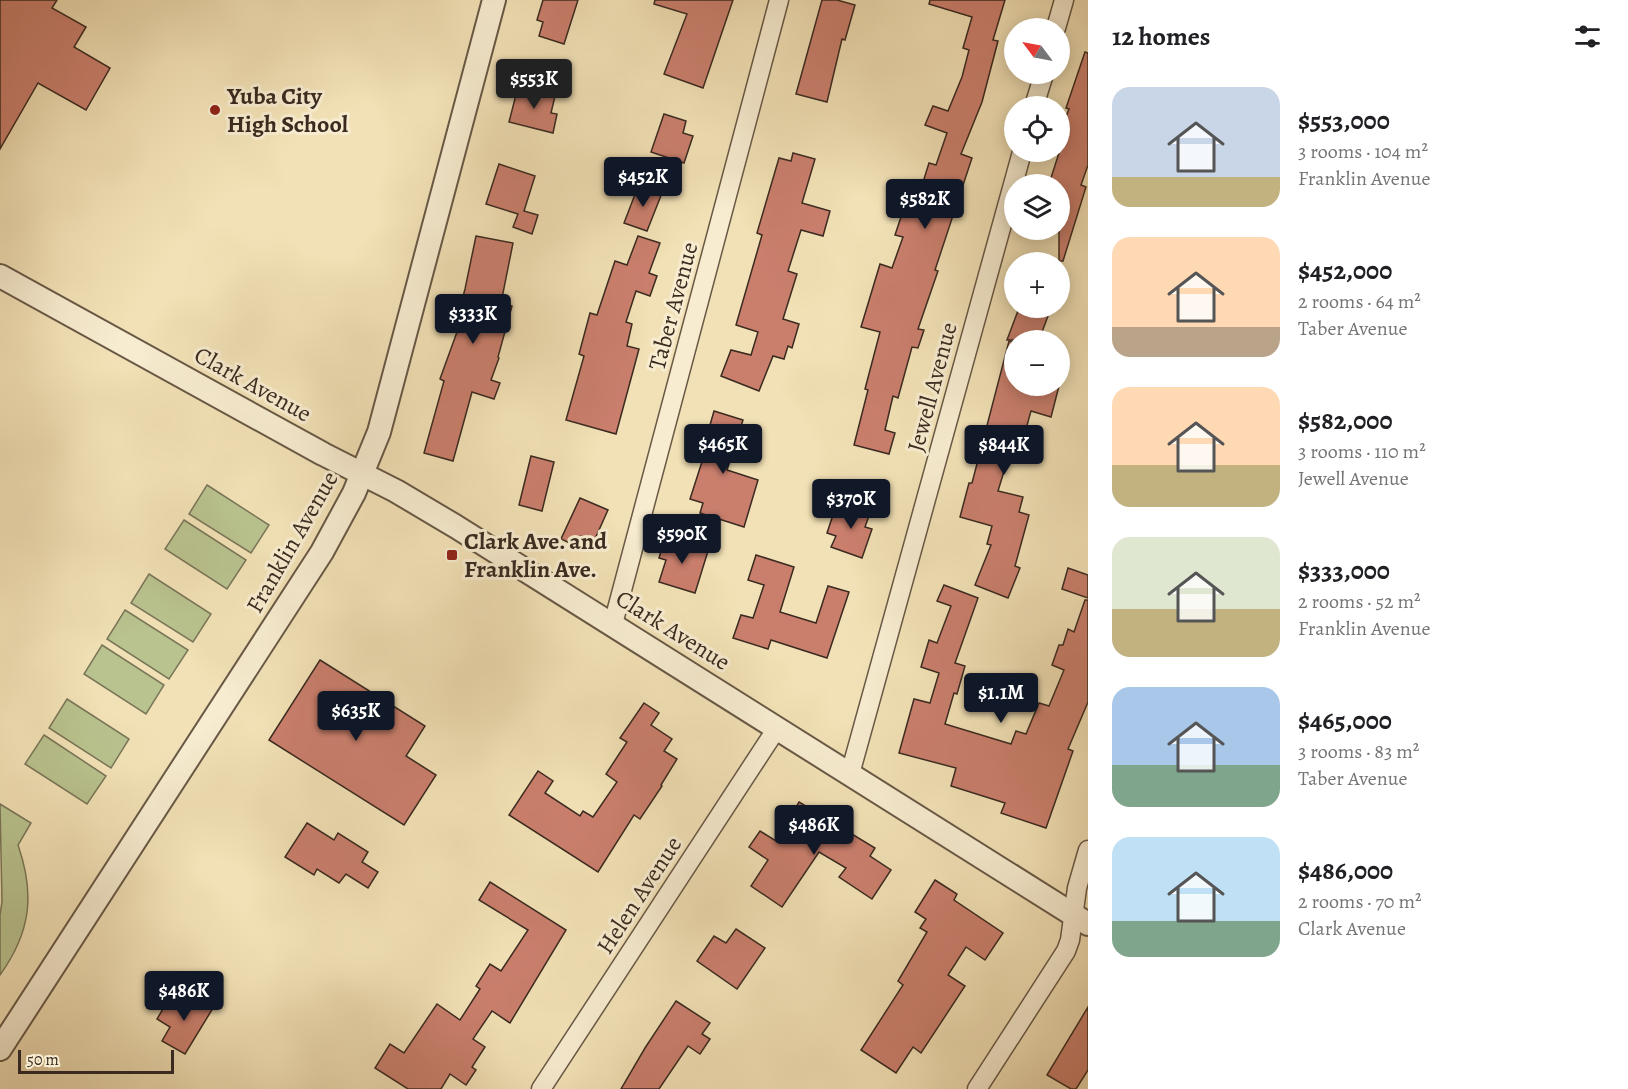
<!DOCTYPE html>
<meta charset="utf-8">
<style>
body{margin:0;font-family:Alegreya,serif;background:#f6f6f6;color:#202124;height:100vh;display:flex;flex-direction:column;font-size:22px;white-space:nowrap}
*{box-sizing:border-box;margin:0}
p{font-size:20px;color:#757577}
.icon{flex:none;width:33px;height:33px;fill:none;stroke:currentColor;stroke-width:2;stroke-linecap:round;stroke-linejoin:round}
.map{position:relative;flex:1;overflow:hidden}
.details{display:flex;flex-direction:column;background:#fff;width:540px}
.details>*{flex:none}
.needle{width:39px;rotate:302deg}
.controls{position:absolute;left:1004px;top:18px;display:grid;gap:12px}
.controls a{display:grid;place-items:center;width:66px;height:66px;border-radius:50%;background:#fff;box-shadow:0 3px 15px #0003;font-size:30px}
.scale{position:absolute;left:18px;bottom:15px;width:156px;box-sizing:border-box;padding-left:6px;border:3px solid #3a2a20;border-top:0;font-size:16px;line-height:21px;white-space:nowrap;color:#3a2a20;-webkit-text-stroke:4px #f7ecd0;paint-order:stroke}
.price{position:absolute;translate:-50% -51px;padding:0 14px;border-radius:6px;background:#111827;color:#fff;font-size:20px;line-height:39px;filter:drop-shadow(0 2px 3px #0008)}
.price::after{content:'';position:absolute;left:50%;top:36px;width:18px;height:14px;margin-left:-9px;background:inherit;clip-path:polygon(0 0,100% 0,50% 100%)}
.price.on{background:#222;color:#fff}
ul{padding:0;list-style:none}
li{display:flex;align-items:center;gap:18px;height:150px;padding:0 24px}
li span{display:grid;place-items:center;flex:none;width:168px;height:120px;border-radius:18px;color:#555}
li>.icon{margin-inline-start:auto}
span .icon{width:72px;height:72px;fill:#fffc;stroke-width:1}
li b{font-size:26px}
h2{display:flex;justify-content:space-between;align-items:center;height:72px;padding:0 24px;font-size:26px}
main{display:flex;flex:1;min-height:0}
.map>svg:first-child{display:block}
</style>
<main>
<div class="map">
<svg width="1088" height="1089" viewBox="0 0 1088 1089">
<rect width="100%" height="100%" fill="#f2e1b6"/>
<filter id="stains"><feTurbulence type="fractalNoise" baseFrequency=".00333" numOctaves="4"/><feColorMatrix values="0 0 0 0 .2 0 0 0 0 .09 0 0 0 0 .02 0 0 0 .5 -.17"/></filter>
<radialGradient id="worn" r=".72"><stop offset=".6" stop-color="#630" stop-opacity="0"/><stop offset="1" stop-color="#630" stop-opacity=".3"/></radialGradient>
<g fill="#b9c38f" stroke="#7a7658" stroke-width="1.5">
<path d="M207 485 269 525 251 553 189 514Z"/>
<path d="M184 520 246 560 227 589 165 549Z"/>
<path d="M149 574 211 614 193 642 131 603Z"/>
<path d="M125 610 188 650 169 679 107 639Z"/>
<path d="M102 645 164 685 146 714 84 674Z"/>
<path d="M67 699 129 739 111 768 49 728Z"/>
<path d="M44 735 106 776 87 804 25 764Z"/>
<path d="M0 804 31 823 18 845C35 894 31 932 0 975V915L2 902Z"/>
</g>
<g fill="#ca7f6d" stroke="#3a2a20" stroke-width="1.5">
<path d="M0 0H57L52 8 86 27 74 47 110 68 86 110 38 83 0 149Z"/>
<path d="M543 0H578L564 44 539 36 543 22 537 20Z"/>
<path d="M655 0H733L703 88 664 74 687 14 654 4Z"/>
<path d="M822 0H837L855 5 845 40 842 39 827 102 796 94Z"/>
<path d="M930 0H1005L993 40 998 41 982 102 961 154 972 158 935 270 938 271 918 329 924 330 918 348 912 347 898 398 893 396 885 430 895 433 889 454 854 445 868 390 865 389 880 332 861 327 880 264 892 268 903 237 895 235 905 205 915 208 929 163 936 165 947 133 925 125 933 106 948 111 962 77 969 50 963 48 972 17 929 4Z"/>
<path d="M1085 52 1088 53V165L1081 185 1086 187 1063 261H1059V184H1049L1059 153V135L1069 109 1066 108Z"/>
<path d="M518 87 555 96 551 113 557 114 553 133 509 122Z"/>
<path d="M664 114 686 121 683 133 693 136 684 163 651 152Z"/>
<path d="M793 153 815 159 802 203 830 211 823 236 801 230 788 271 797 274 783 319 799 324 792 348 788 346 784 359 773 356 759 391 721 376 731 350 751 355 758 332 736 325 762 235 757 233 779 158 791 161Z"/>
<path d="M499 164 535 176 524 211 538 215 532 234 513 227 518 214 486 204Z"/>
<path d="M639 184 662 193 647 231 624 223Z"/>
<path d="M476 236 513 243 501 303 512 306 498 357 499 358 491 380 500 383 494 399 472 392 453 461 424 453 444 381 440 379 457 332 454 331 465 289Z"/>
<path d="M638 236 660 243 649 273 657 276 650 296 636 291 626 322 632 324 627 346 639 349 616 434 566 420 584 356 579 354 590 313 597 315 615 261 627 265Z"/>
<path d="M1019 308H1051L1039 340H1007Z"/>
<path d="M1009 341 1014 342V386H1059L1051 417 1031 411 1018 458 1009 455 998 491 1023 497 1019 512 1029 515 1015 566 1020 568 1008 598 975 585 991 545 987 544 992 526 960 517 969 483H972Z"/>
<path d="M714 411 743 420 727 470 758 480 744 527 700 513 703 503 690 499 709 440 706 439Z"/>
<path d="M531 456 554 462 542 511 519 505Z"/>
<path d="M580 498 608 510 594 541 581 536 576 546 561 539Z"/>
<path d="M845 501 871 510 865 527 872 529 862 558 831 547 836 536 827 533 833 515 839 517Z"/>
<path d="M665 538 708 551 695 593 659 582 666 560 659 558Z"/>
<path d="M756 555 794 567 780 612 816 623 828 586 849 592 827 658 771 640 768 649 733 638 741 615 753 618 764 585 748 580Z"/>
<path d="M1068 568 1088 575V598L1062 589Z"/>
<path d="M944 585 978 598 955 663 965 666 957 694 954 693 945 724 1011 744 1016 731 1026 734 1039 703 1049 706 1064 670 1052 665 1059 645H1063L1068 629 1074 632 1085 600H1088V702L1068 749 1073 751 1046 828 1001 813 1005 803 951 786 956 768 899 753 914 699 930 703 939 673 921 667 929 640 937 643 951 606 937 601Z"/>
<path d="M320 660 425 726 406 756 436 775 404 825 269 740Z"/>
<path d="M644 703 659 713 651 725 672 739 664 751 677 759 661 785 662 786 640 819 634 815 598 872 509 815 538 771 553 781 545 793 580 816 583 811 593 817 617 782 606 774 627 742 620 738Z"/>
<path d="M799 802 875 848 870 856 891 870 872 899 839 877 846 868 819 852 782 907 751 886 768 860 749 847 760 831 776 841Z"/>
<path d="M307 823 334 840 338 833 368 852 362 862 378 872 368 888 346 874 339 883 317 869 314 875 285 857Z"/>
<path d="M935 880 957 894 954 900 1003 933 985 960 966 947 948 975 965 986 921 1053 913 1047 896 1073 861 1050 903 985 898 981 927 932 920 928 926 919 915 912Z"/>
<path d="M490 882 566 930 510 1023 492 1011 473 1039 485 1047 472 1067 476 1070 466 1085 450 1074 441 1089H408L375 1068 390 1044 404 1053 437 1004 460 1020 480 989 476 986 490 964 501 971 528 930 479 900Z"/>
<path d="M736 929 765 948 737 989 697 961 714 936 726 943Z"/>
<path d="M189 993 213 1008 185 1054 162 1041 170 1027 157 1019 167 1002 179 1010Z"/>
<path d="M676 1001 710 1023 702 1034 710 1039 700 1054 688 1046 659 1089H621L645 1048Z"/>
<path d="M1088 1007V1070L1076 1089H1071L1047 1075Z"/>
</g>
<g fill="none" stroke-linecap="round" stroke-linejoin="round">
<g stroke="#685846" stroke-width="21">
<g id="minor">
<path d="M1056 28 1064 0"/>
<path d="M1034 106 1044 74"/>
<path d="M613 624 779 0"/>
<path d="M850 774 1022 152"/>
<path d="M541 1089 777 728"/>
<path d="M977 1089 1066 951 1070 940 1077 888 1088 850"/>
</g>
</g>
<g stroke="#685846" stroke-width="26">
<g id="tertiary">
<path d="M0 276 323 454 396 491 455 526 1088 924"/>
<path d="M0 1049 322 552 354 493 379 432 494 0"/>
</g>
</g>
<use href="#minor" stroke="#f7ecd0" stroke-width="18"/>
<use href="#tertiary" stroke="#f7ecd0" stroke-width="22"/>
</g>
<g fill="#8f2418" stroke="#f7ecd0" stroke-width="2">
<circle cx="215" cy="110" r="6"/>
<rect x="446" y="549" width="12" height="12" rx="3"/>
</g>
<g text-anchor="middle" stroke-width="6" stroke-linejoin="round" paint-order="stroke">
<g font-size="24" font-weight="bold" fill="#3a2a20" stroke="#f7ecd0" text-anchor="start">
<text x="227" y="104">Yuba City<tspan x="227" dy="28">High School</tspan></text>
<text x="464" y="549">Clark Ave. and<tspan x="464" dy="28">Franklin Ave.</tspan></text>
</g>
<g font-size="24" fill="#3a2a20" stroke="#f7ecd0">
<text transform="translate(673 306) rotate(-75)" y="8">Taber Avenue</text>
<text transform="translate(253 384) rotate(29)" y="8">Clark Avenue</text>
<text transform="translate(932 387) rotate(-75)" y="8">Jewell Avenue</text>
<text transform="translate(292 542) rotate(-60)" y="8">Franklin Avenue</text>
<text transform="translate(673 630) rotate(32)" y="8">Clark Avenue</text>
<text transform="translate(639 895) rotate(-57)" y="8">Helen Avenue</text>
</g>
</g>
<rect width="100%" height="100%" filter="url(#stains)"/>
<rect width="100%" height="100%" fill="url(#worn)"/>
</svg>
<div class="controls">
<a><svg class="needle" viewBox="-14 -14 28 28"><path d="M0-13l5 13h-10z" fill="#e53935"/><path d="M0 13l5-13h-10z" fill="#757577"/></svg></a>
<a><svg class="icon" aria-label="locate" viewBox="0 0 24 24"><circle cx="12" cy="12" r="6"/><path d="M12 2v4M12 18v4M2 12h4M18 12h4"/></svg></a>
<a><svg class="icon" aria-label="layers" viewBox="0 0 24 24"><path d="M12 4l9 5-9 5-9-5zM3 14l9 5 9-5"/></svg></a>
<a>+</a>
<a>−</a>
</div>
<div class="scale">50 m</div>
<b class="price on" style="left:534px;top:110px">$553K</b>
<b class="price" style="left:643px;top:208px">$452K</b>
<b class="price" style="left:925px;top:230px">$582K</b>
<b class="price" style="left:473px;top:345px">$333K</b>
<b class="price" style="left:723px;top:475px">$465K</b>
<b class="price" style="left:1004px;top:476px">$844K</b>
<b class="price" style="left:851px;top:530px">$370K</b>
<b class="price" style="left:682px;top:565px">$590K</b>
<b class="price" style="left:1001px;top:724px">$1.1M</b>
<b class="price" style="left:356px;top:742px">$635K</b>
<b class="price" style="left:814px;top:856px">$486K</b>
<b class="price" style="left:184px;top:1022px">$486K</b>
</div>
<section class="details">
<h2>12 homes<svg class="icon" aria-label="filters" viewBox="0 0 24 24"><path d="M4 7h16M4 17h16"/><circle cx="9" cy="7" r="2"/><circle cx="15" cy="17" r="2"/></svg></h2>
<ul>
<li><span style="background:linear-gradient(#c9d6e8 75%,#c2b280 0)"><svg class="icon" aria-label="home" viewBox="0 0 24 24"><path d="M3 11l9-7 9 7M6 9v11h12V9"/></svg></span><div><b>$553,000</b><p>3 rooms · 104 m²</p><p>Franklin Avenue</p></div></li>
<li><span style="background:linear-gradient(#ffd9b3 75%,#b9a48a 0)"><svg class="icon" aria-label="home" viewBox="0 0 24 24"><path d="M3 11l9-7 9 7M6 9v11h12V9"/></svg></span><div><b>$452,000</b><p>2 rooms · 64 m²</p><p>Taber Avenue</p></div></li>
<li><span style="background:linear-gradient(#ffd9b3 65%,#c2b280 0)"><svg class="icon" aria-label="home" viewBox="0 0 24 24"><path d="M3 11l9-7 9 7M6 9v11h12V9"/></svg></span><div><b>$582,000</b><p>3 rooms · 110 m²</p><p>Jewell Avenue</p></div></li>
<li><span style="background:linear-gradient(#dfe7d0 60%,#c2b280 0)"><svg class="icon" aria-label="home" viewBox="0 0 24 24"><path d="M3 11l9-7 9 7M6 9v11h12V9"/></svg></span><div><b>$333,000</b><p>2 rooms · 52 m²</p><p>Franklin Avenue</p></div></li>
<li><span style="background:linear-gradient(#a9c7e8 65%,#7fa58c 0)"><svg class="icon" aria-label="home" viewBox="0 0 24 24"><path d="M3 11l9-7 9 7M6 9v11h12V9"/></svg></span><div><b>$465,000</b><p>3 rooms · 83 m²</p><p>Taber Avenue</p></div></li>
<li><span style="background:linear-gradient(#bfe0f5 70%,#7fa58c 0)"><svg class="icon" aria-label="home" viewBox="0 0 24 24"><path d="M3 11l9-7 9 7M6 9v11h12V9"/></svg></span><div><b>$486,000</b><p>2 rooms · 70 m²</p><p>Clark Avenue</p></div></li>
</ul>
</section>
</main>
